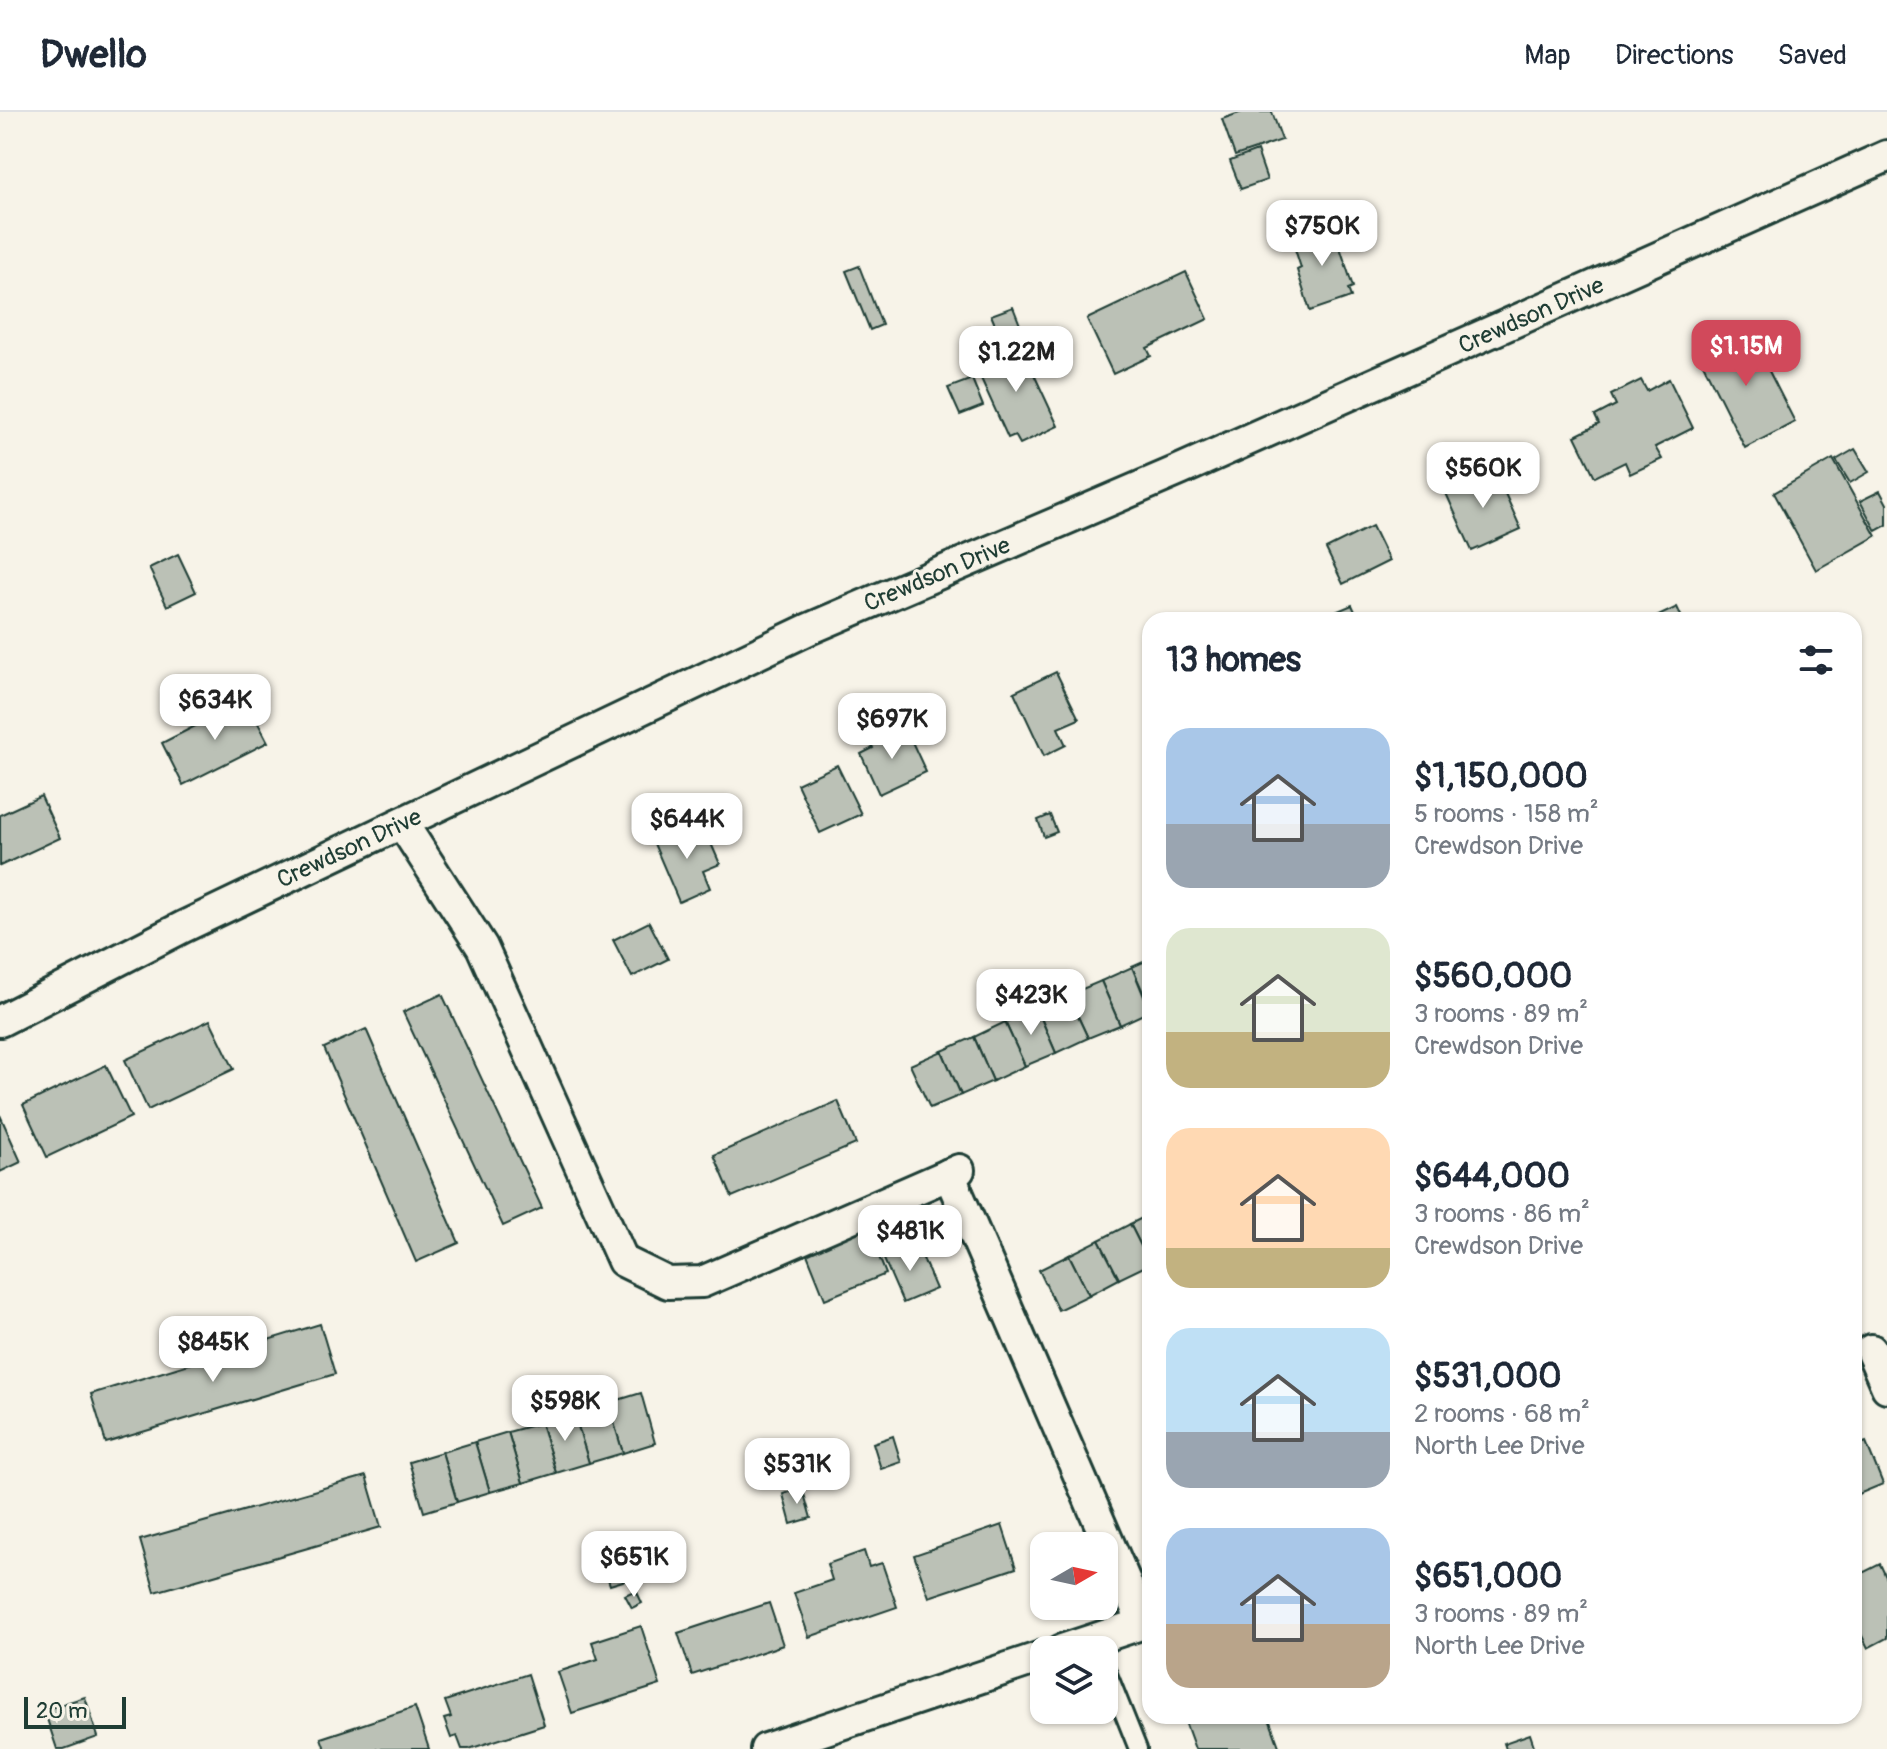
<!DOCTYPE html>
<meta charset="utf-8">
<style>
body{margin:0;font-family:Pangolin,sans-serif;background:#f6f6f7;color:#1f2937;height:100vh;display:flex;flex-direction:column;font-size:30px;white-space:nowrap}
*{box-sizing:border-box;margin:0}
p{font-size:26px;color:#747a83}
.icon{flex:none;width:44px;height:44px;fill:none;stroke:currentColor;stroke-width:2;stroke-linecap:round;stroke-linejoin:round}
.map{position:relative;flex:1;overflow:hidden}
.panel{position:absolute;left:1142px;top:500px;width:720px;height:1112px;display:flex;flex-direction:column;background:#fff;border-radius:24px;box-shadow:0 2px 6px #0004}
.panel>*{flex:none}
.needle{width:52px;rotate:81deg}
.controls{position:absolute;left:1030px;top:1420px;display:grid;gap:16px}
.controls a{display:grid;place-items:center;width:88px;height:88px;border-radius:16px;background:#fff;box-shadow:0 2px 6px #0004;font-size:40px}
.scale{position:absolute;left:24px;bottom:20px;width:102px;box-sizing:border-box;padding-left:8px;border:4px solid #1f3d34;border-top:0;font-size:22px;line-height:28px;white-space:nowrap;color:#1f3d34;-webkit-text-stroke:6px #f7f3e8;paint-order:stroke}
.price{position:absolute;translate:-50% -68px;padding:0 18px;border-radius:16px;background:#fff;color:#222;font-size:26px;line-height:52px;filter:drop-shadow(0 2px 4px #0008)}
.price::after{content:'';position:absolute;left:50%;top:48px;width:24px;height:18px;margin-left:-12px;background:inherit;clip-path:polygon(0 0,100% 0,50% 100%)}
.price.on{background:#d1495b;color:#fff}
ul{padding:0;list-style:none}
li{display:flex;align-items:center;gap:24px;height:200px;padding:0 24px}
li span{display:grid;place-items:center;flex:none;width:224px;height:160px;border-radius:24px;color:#555}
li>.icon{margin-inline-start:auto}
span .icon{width:96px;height:96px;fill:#fffc;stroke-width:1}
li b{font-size:34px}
h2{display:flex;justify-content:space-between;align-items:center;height:96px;padding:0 24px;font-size:34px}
header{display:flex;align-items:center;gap:48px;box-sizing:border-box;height:112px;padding:0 40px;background:#fff;border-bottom:2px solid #e0e1e3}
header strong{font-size:38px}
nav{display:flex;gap:44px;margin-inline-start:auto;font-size:28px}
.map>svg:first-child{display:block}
</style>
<header>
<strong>Dwello</strong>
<nav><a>Map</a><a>Directions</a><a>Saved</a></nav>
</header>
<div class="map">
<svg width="1887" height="1637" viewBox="0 0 1887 1637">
<rect width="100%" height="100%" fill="#f7f3e8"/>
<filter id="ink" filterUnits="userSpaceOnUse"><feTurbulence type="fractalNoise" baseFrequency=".0125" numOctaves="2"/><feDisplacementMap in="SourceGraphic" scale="16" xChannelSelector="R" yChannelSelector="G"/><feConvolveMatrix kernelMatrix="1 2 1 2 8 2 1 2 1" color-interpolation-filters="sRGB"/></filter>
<g filter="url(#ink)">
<g fill="#bbc1b6" stroke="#1f3d34" stroke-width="2">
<path d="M1242 0H1272L1282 28 1235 44 1222 7Z"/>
<path d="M1257 39 1267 68 1241 77 1230 49Z"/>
<path d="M1327 111 1331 122 1335 120 1353 175 1348 177 1351 185 1310 199 1297 158 1301 156 1294 134 1301 132 1298 120Z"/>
<path d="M859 154 882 213 870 218 846 159Z"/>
<path d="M1186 160 1208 207 1147 236 1151 244 1113 262 1087 207Z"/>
<path d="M1013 195 1024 223 1003 232 991 203Z"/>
<path d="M1747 216 1795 310 1745 336 1698 242Z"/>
<path d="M1019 230 1058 314 1020 332 1015 323 1008 326 974 251Z"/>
<path d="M972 267 983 294 960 303 948 276Z"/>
<path d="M1669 267 1693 316 1655 335 1662 347 1630 362 1625 350 1595 365 1575 324 1599 312 1595 304 1616 293 1611 283 1641 268 1647 279Z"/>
<path d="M1855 337 1869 360 1850 371 1836 348Z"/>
<path d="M1833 347 1876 424 1816 458 1774 381Z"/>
<path d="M1494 357 1521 417 1472 439 1445 379Z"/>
<path d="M1880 379 1887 392V413L1876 419 1860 389Z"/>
<path d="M1372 414 1389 449 1343 472 1326 437Z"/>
<path d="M178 442 196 480 167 494 149 456Z"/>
<path d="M1352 493 1359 508H1322L1321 506Z"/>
<path d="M1677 495 1683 508H1653L1652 507Z"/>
<path d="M1056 560 1079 607 1058 616 1066 633 1044 644 1014 580Z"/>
<path d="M246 588 268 630 183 673 162 631Z"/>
<path d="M890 619 894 627 908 621 926 660 879 682 861 642 873 636 870 629Z"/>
<path d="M837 653 861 702 820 721 797 672Z"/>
<path d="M41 684 60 726 0 754V703Z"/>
<path d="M1050 703 1057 720 1044 725 1038 708Z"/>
<path d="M703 713 720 752 703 759 710 776 679 790 652 727 663 722 667 729Z"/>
<path d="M649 810 668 847 632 865 613 828Z"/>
<path d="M1150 847V896L1132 855Z"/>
<path d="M1132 855 1150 899 1120 913 1101 869Z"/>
<path d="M1101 869 1120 913 1088 926 1068 883Z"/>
<path d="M442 882 542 1096 503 1114 403 900Z"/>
<path d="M1068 883 1088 926 1056 941 1037 897Z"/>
<path d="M1037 897 1056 941 1025 954 1005 910Z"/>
<path d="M210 908 234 957 148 998 125 948Z"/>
<path d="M1005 910 1025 954 993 969 974 925Z"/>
<path d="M366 917 459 1131 416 1150 324 936Z"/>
<path d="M974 925 993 969 961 983 942 939Z"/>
<path d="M942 939 961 983 930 996 910 953Z"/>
<path d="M106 953 131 1005 47 1045 23 993Z"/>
<path d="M838 989 856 1032 732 1085 714 1043Z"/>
<path d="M0 1003 21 1050 0 1060Z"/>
<path d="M1150 1102V1152L1130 1112Z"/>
<path d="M1130 1112 1150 1152 1119 1167 1099 1128Z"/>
<path d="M866 1113 886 1162 825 1187 805 1137Z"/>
<path d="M1099 1128 1119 1167 1089 1183 1069 1143Z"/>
<path d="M916 1130 936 1177 903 1191 883 1145Z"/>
<path d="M1069 1143 1089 1183 1058 1198 1039 1158Z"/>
<path d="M320 1212 335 1262 106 1331 91 1282Z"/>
<path d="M641 1281 655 1331 623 1341 608 1291Z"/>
<path d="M608 1291 623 1341 589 1351 574 1301Z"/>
<path d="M574 1301 589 1351 556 1361 541 1311Z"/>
<path d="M541 1311 556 1361 523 1371 508 1320Z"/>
<path d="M508 1320 523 1371 490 1380 475 1330Z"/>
<path d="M893 1324 901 1350 881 1357 873 1331Z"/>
<path d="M475 1330 490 1380 457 1390 442 1340Z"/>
<path d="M1866 1330 1883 1372 1854 1384V1335Z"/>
<path d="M442 1340 457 1390 424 1400 409 1350Z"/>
<path d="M366 1364 381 1415 155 1480 140 1428Z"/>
<path d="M802 1375 811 1406 791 1412 783 1382Z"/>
<path d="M1002 1413 1016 1456 929 1485 914 1443Z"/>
<path d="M864 1439 869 1455 882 1451 897 1495 809 1525 794 1481 832 1468 827 1452Z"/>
<path d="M616 1440 626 1468 610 1473 601 1445Z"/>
<path d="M1880 1452 1887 1467V1526L1868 1536 1854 1508V1465Z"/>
<path d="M636 1478 642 1491 632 1496 625 1483Z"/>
<path d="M769 1491 783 1533 692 1563 678 1521Z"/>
<path d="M641 1514 660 1573 572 1601 558 1560 598 1547 592 1530Z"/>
<path d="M528 1562 544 1613 469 1637H462L457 1624 451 1626 444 1607 451 1605 445 1589Z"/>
<path d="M85 1585 98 1625 64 1637H57L44 1598Z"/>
<path d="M415 1595 429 1637H325L321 1626Z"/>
<path d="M1183 1604H1268L1280 1637H1195Z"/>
<path d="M1530 1622 1535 1637H1506L1504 1631Z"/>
</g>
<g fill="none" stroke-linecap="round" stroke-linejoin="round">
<g stroke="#1f3d34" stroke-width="22">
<path id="lane" d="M1104 1552 1138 1637"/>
</g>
<g stroke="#1f3d34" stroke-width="36">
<g id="street">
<path d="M402 711 482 835 623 1149 668 1171 702 1170 959 1058"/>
<path d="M0 909 183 815 809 517 1180 358 1887 44"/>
<path d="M949 1062 1143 1511"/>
<path d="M1871 1238 1887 1275"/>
<path d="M1062 1538 1150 1509"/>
<path d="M766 1637 1044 1544"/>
</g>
</g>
<use href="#lane" stroke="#f7f3e8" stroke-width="16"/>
<use href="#street" stroke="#f7f3e8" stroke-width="30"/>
</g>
</g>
<g text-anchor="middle" stroke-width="6" stroke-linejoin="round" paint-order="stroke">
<g font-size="24" fill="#1f3d34" stroke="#f7f3e8">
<text transform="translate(1531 203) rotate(-24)" y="8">Crewdson Drive</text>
<text transform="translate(937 462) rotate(-23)" y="8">Crewdson Drive</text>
<text transform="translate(349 736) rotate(-25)" y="8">Crewdson Drive</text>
</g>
</g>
</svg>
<div class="controls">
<a><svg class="needle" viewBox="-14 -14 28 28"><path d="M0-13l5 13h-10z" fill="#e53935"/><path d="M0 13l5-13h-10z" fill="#747a83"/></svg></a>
<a><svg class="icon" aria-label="layers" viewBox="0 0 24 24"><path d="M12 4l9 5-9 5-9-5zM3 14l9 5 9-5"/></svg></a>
</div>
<div class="scale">20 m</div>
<b class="price" style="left:1322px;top:156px">$750K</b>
<b class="price on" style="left:1746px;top:276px">$1.15M</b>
<b class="price" style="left:1016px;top:282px">$1.22M</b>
<b class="price" style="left:1483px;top:398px">$560K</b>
<b class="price" style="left:215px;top:630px">$634K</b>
<b class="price" style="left:892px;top:649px">$697K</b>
<b class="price" style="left:687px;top:749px">$644K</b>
<b class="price" style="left:1031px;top:925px">$423K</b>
<b class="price" style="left:910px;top:1161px">$481K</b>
<b class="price" style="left:213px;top:1272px">$845K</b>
<b class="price" style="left:565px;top:1331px">$598K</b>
<b class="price" style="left:797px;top:1394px">$531K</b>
<b class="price" style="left:634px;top:1487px">$651K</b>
<section class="panel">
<h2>13 homes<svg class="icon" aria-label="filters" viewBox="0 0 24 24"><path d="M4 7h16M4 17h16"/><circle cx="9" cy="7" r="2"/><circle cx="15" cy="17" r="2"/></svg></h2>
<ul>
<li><span style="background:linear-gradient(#a9c7e8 60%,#9aa5b1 0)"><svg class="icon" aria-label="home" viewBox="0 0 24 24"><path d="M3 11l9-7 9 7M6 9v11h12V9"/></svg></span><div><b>$1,150,000</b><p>5 rooms · 158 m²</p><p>Crewdson Drive</p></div></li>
<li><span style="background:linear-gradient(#dfe7d0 65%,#c2b280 0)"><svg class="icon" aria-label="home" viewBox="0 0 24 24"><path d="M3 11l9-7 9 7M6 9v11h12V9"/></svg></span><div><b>$560,000</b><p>3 rooms · 89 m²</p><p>Crewdson Drive</p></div></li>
<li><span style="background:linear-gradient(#ffd9b3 75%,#c2b280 0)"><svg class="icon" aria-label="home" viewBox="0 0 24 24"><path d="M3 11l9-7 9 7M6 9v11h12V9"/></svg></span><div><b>$644,000</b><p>3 rooms · 86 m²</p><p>Crewdson Drive</p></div></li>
<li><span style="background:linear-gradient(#bfe0f5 65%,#9aa5b1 0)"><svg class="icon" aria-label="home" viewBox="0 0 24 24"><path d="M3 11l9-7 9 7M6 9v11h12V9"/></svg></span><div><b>$531,000</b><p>2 rooms · 68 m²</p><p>North Lee Drive</p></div></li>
<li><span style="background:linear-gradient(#a9c7e8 60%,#b9a48a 0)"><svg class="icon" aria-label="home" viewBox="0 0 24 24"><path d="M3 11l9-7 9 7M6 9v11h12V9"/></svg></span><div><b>$651,000</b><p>3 rooms · 89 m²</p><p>North Lee Drive</p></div></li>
</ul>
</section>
</div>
